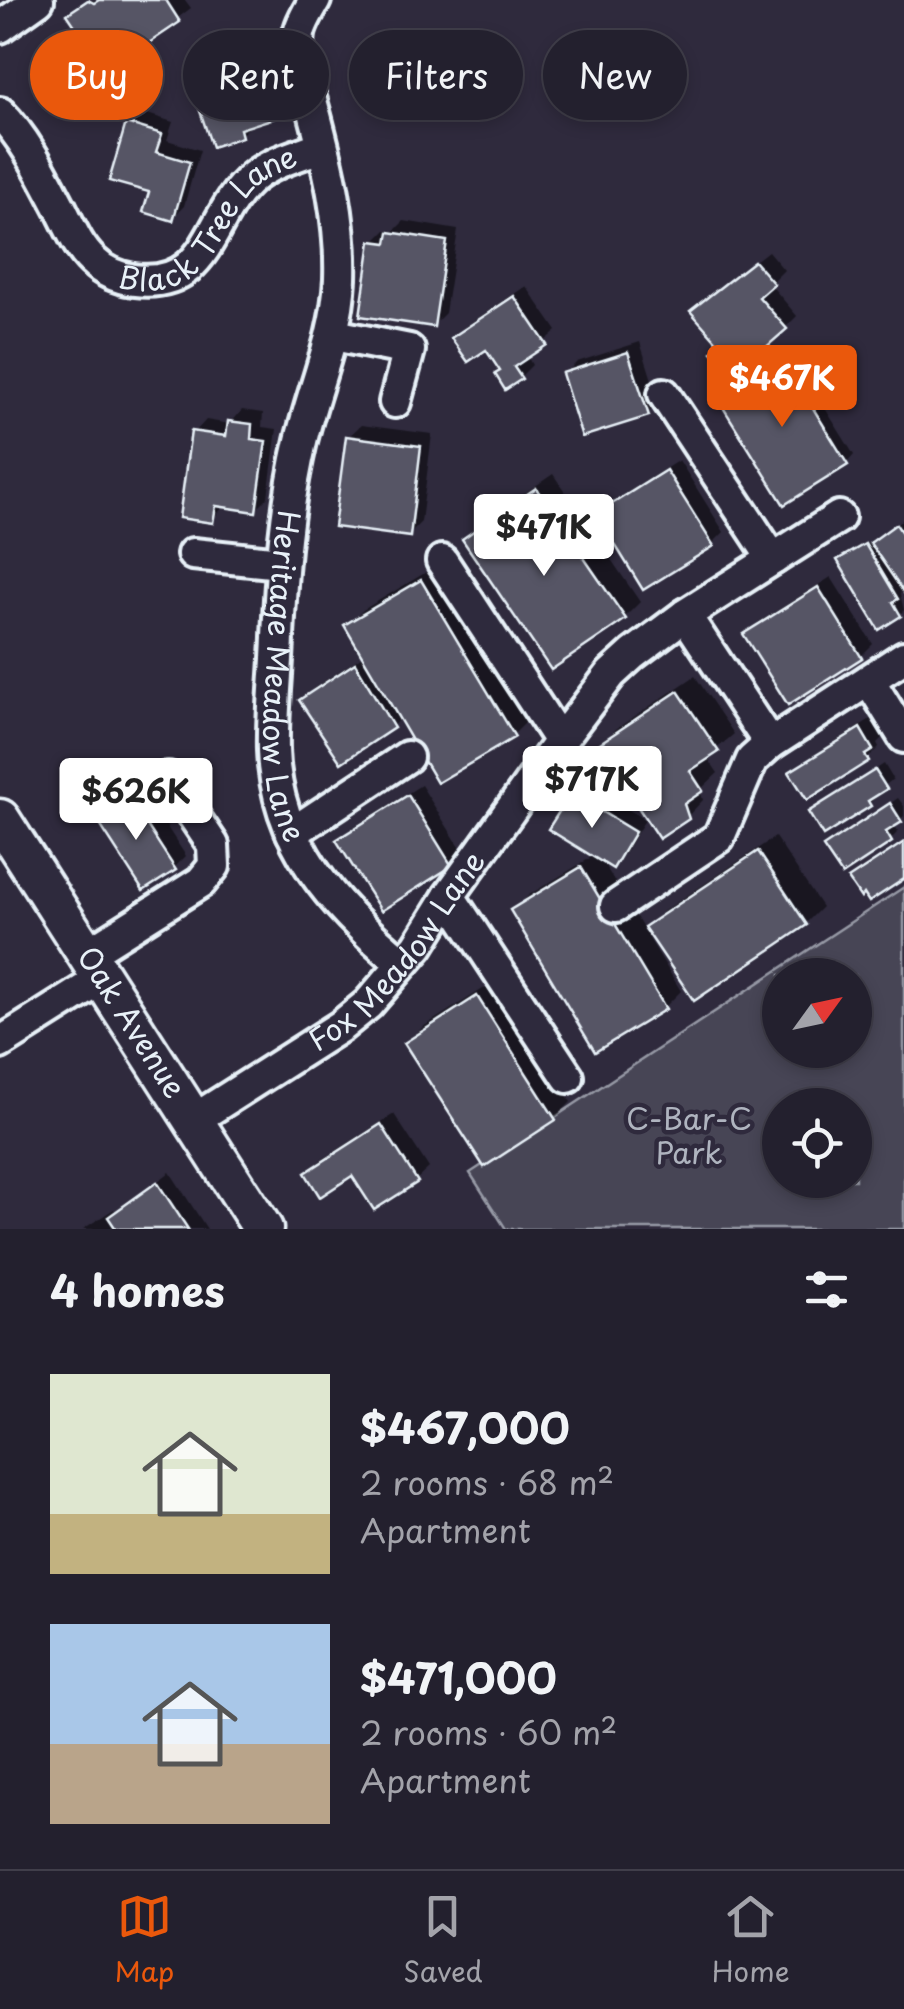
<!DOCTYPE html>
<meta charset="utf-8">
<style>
body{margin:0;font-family:"Playpen Sans",sans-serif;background:#2f2d3a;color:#f1f3f6;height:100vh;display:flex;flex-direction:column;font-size:38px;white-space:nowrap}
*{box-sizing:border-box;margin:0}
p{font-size:32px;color:#a3a3aa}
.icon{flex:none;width:55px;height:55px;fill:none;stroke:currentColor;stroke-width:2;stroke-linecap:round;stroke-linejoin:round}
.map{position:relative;height:1229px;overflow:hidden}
.drawer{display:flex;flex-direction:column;background:#23202e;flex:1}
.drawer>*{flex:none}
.hud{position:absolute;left:30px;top:30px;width:845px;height:90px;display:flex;gap:20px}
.needle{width:65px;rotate:57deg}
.fabs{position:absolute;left:762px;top:958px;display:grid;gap:20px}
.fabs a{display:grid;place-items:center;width:110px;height:110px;border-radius:50%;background:#23202e;box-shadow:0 5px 15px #0003,0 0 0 2px #403e4a;font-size:50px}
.price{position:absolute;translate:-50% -85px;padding:0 22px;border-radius:10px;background:#fff;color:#222;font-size:32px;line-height:65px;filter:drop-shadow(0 2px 5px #0008)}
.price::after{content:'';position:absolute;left:50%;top:60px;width:30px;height:22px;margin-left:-15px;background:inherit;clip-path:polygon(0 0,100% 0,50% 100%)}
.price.selected{background:#ea580c;color:#fff}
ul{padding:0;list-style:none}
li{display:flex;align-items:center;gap:30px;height:250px;padding:0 50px}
li span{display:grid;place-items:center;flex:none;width:280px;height:200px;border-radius:0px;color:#555}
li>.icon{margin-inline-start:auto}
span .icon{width:120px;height:120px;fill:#fffc;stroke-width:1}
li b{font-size:42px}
h2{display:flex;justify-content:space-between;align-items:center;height:120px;padding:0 50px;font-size:42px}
.chip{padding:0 35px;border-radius:45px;background:#23202e;box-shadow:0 5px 15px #0003,0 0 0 2px #403e4a;font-size:35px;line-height:90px}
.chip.selected{background:#ea580c;color:#fff}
.tab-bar{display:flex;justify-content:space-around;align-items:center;height:140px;border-top:2px solid #403e4a;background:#23202e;font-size:28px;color:#a3a3aa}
.tab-bar a{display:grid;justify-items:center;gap:5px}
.tab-bar .selected{color:#ea580c}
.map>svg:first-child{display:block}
</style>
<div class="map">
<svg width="904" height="1229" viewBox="0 0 904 1229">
<rect width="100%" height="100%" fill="#2f2a3d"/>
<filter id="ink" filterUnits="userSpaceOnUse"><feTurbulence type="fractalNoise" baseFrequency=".01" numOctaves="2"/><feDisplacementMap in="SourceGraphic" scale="20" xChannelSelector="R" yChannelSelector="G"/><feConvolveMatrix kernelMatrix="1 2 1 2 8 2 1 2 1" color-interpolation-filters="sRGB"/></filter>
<g filter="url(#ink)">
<path fill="#464455" stroke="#979aa6" stroke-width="2.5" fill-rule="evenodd" d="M904 887V1229H506L470 1173ZM780 975H855V1050H780ZM780 1105H855V1180H780Z"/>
<g fill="#0007">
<path d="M86 0H185L191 8 143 44 148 50 112 77 70 14Z"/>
<path d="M432 37 483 54 479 66 425 48V53L477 71 468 84 461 104 449 117 420 49Z"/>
<path d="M273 51 289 103 277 115 254 122 241 135 202 108 215 96 210 79 222 67Z"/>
<path d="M141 112 173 122 167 140 200 150 184 206 172 218 152 191 128 124Z"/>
<path d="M404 221 458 230 445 313 433 325 374 242 386 230 394 231Z"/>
<path d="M768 251 784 270 770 284 797 316 785 328 723 345 706 299Z"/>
<path d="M526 286 557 331 527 356 532 365 520 377 502 370 486 347 454 338 466 326Z"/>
<path d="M640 342 659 402 647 414 565 374 577 362Z"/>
<path d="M789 350 854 455 847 463 719 396Z"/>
<path d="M242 410 263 413 262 427 277 429 268 497 256 509 225 505 212 520 194 433 206 420 230 424Z"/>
<path d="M361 425 432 434 421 522 409 534 348 437Z"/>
<path d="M679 460 724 532 712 544 599 515 611 503Z"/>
<path d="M553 474 640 602 624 618 465 539 481 523Z"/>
<path d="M904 519V589L900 594 904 610 900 614 841 561Z"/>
<path d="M438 565 529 719 513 735 401 717 393 726 302 700 314 688 364 655 347 626 363 610Z"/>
<path d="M831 577 873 644 861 656 746 634 759 622Z"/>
<path d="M695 676 734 734 707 757 718 773 700 790 703 800 687 817 600 745 616 729Z"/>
<path d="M872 718 884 736 877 743 879 747 867 759 792 773 805 761Z"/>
<path d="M884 764 893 779 876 793 877 796 869 804 811 812Z"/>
<path d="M585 782 645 820 624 854 612 866 601 859 681 991 665 1007 513 911 529 895 595 855 573 794Z"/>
<path d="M421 785 463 852 451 864 382 907 340 840 352 828Z"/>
<path d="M140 786 186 856 174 868 98 818Z"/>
<path d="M898 798 904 806V816L893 825 898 832 890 840 826 847Z"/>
<path d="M775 837 822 907 806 923 695 998 648 927 664 911Z"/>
<path d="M494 982 571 1102 555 1118 407 1043 423 1027Z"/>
<path d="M394 1114 429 1168 416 1180 353 1173 308 1174 320 1161Z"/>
<path d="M170 1172 207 1229H83L114 1209 116 1213Z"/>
</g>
<g fill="#575565" stroke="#e8f1f8" stroke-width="2.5">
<path d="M88 0 94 3 99 0H166L180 22 131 55 137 64 112 81 67 14Z"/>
<path d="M418 48 472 66 463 92 459 90 449 119 403 104Z"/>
<path d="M261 62 278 117 240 129 242 137 212 147 199 108 215 103 207 78Z"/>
<path d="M126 123 162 134 156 152 190 162 173 221 143 212 149 192 109 181Z"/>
<path d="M389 232 447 241 434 327 360 316 371 241 387 243Z"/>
<path d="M754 261 774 284 759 297 787 329 733 376 712 352 720 345 690 311Z"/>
<path d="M514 296 547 345 514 367 522 379 505 390 495 374 500 371 486 350 468 362 451 338Z"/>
<path d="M628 352 649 416 582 437 562 373Z"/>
<path d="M781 356 848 465 784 505 716 396Z"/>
<path d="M228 421 252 424 251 439 266 441 256 512 216 506 213 523 179 518 191 431 226 436Z"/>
<path d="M346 436 421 446 410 537 334 527Z"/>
<path d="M666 470 714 546 643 590 596 514Z"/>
<path d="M536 488 626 619 551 670 462 539Z"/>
<path d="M896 524 904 536V593L870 543Z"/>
<path d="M865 544 898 599 893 602 901 616 879 630 837 560Z"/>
<path d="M421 580 515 737 437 783 344 625Z"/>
<path d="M818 587 862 658 788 705 743 634Z"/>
<path d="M355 663 394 728 341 763 299 700Z"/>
<path d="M678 691 719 752 690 771 703 791 684 804 689 819 659 839 597 745Z"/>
<path d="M860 728 873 750 865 755 869 761 807 800 789 772Z"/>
<path d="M875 770 887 789 868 801 871 806 823 836 808 812Z"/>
<path d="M571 793 635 832 613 869 548 829Z"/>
<path d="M408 795 452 866 381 911 336 840Z"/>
<path d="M128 796 176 870 143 891 95 817Z"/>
<path d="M890 803 902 822 886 832 892 842 842 875 823 847Z"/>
<path d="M904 842V879L869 902 864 894 861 898 848 879Z"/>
<path d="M758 851 807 925 694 1001 644 927Z"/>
<path d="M581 867 666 1009 595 1052 510 910Z"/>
<path d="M477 996 556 1120 484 1167 404 1043Z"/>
<path d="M381 1124 418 1182 374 1210 352 1176 320 1197 305 1173Z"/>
<path d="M157 1182 188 1229H116L108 1217Z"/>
</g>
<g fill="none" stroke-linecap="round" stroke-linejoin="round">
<g stroke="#e8f1f8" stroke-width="38">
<g id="minor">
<path id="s1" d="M315 0C309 10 301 23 299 34 295 60 306 83 313 108 328 164 342 220 340 279 337 337 314 386 301 441 286 505 281 571 278 637 277 674 272 713 273 750 276 844 335 908 402 963"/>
<path d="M0 27 38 0"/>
<path id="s2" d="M0 113C27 141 43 175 61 209 70 227 78 247 93 261 104 272 120 278 134 280 212 290 208 213 253 177 271 162 300 155 322 146"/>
<path d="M334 335 409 350 395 402"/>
<path d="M664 394 773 559"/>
<path d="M193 554 281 563"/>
<path d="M442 561 560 741"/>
<path d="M685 615 770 744"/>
<path d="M869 680 904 737"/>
<path d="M292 833 407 757"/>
<path d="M449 896 568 1077"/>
<path d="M616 906 719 837 752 760 770 744 904 657"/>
<path d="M87 954 201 882 214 866 213 845 168 778"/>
<path d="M0 1043 103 978"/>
<path id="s3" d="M192 1121 341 1026 368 1004 418 946 449 896 560 741 611 674 633 654 685 615 839 517"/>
</g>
</g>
<g stroke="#e8f1f8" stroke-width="45">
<g id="major">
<path id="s4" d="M0 819 263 1229"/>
</g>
</g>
<use href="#minor" stroke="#2f2a3d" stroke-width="30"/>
<use href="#major" stroke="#2f2a3d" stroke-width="38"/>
</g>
</g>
<g text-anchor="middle" stroke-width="9" stroke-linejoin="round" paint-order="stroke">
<g font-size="30" fill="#e8f1f8" stroke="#2f2a3d">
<text dy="10" stroke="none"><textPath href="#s2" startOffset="322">Black Tree Lane</textPath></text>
<text dy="10" stroke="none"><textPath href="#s1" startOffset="692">Heritage Meadow Lane</textPath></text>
<text dy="10" stroke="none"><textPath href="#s3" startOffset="270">Fox Meadow Lane</textPath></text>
<text dy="10" stroke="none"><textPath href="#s4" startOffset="242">Oak Avenue</textPath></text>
</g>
<g font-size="30" fill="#afb4bf" stroke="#2f2a3d">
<text x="689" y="1130">C-Bar-C<tspan x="689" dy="34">Park</tspan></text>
</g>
</g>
</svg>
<div class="fabs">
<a><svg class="needle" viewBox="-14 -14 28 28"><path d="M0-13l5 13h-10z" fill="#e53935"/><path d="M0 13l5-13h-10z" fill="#a3a3aa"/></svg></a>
<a><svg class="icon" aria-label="locate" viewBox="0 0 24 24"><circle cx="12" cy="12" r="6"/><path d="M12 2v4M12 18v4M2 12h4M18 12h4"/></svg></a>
</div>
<b class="price selected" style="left:782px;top:430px">$467K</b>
<b class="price" style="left:544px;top:579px">$471K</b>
<b class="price" style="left:592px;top:831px">$717K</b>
<b class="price" style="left:136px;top:843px">$626K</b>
<div class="hud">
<a class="chip selected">Buy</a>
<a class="chip">Rent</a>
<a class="chip">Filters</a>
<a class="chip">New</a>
</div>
</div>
<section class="drawer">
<h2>4 homes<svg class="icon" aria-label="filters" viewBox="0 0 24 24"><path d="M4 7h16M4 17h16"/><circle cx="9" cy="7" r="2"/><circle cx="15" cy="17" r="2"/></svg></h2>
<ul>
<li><span style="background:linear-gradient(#dfe7d0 70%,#c2b280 0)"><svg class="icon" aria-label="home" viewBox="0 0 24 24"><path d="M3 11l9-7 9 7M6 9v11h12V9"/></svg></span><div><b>$467,000</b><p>2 rooms · 68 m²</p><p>Apartment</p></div></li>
<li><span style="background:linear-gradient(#a9c7e8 60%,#b9a48a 0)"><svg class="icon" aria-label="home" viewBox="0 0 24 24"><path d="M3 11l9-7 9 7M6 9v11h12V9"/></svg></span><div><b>$471,000</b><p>2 rooms · 60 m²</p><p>Apartment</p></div></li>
</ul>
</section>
<nav class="tab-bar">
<a class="selected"><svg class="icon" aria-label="map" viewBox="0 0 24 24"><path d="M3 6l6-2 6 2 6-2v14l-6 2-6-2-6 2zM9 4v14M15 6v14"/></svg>Map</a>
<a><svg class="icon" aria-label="saved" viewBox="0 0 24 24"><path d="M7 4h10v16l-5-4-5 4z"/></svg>Saved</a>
<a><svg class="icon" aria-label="home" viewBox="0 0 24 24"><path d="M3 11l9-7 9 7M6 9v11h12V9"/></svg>Home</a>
</nav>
